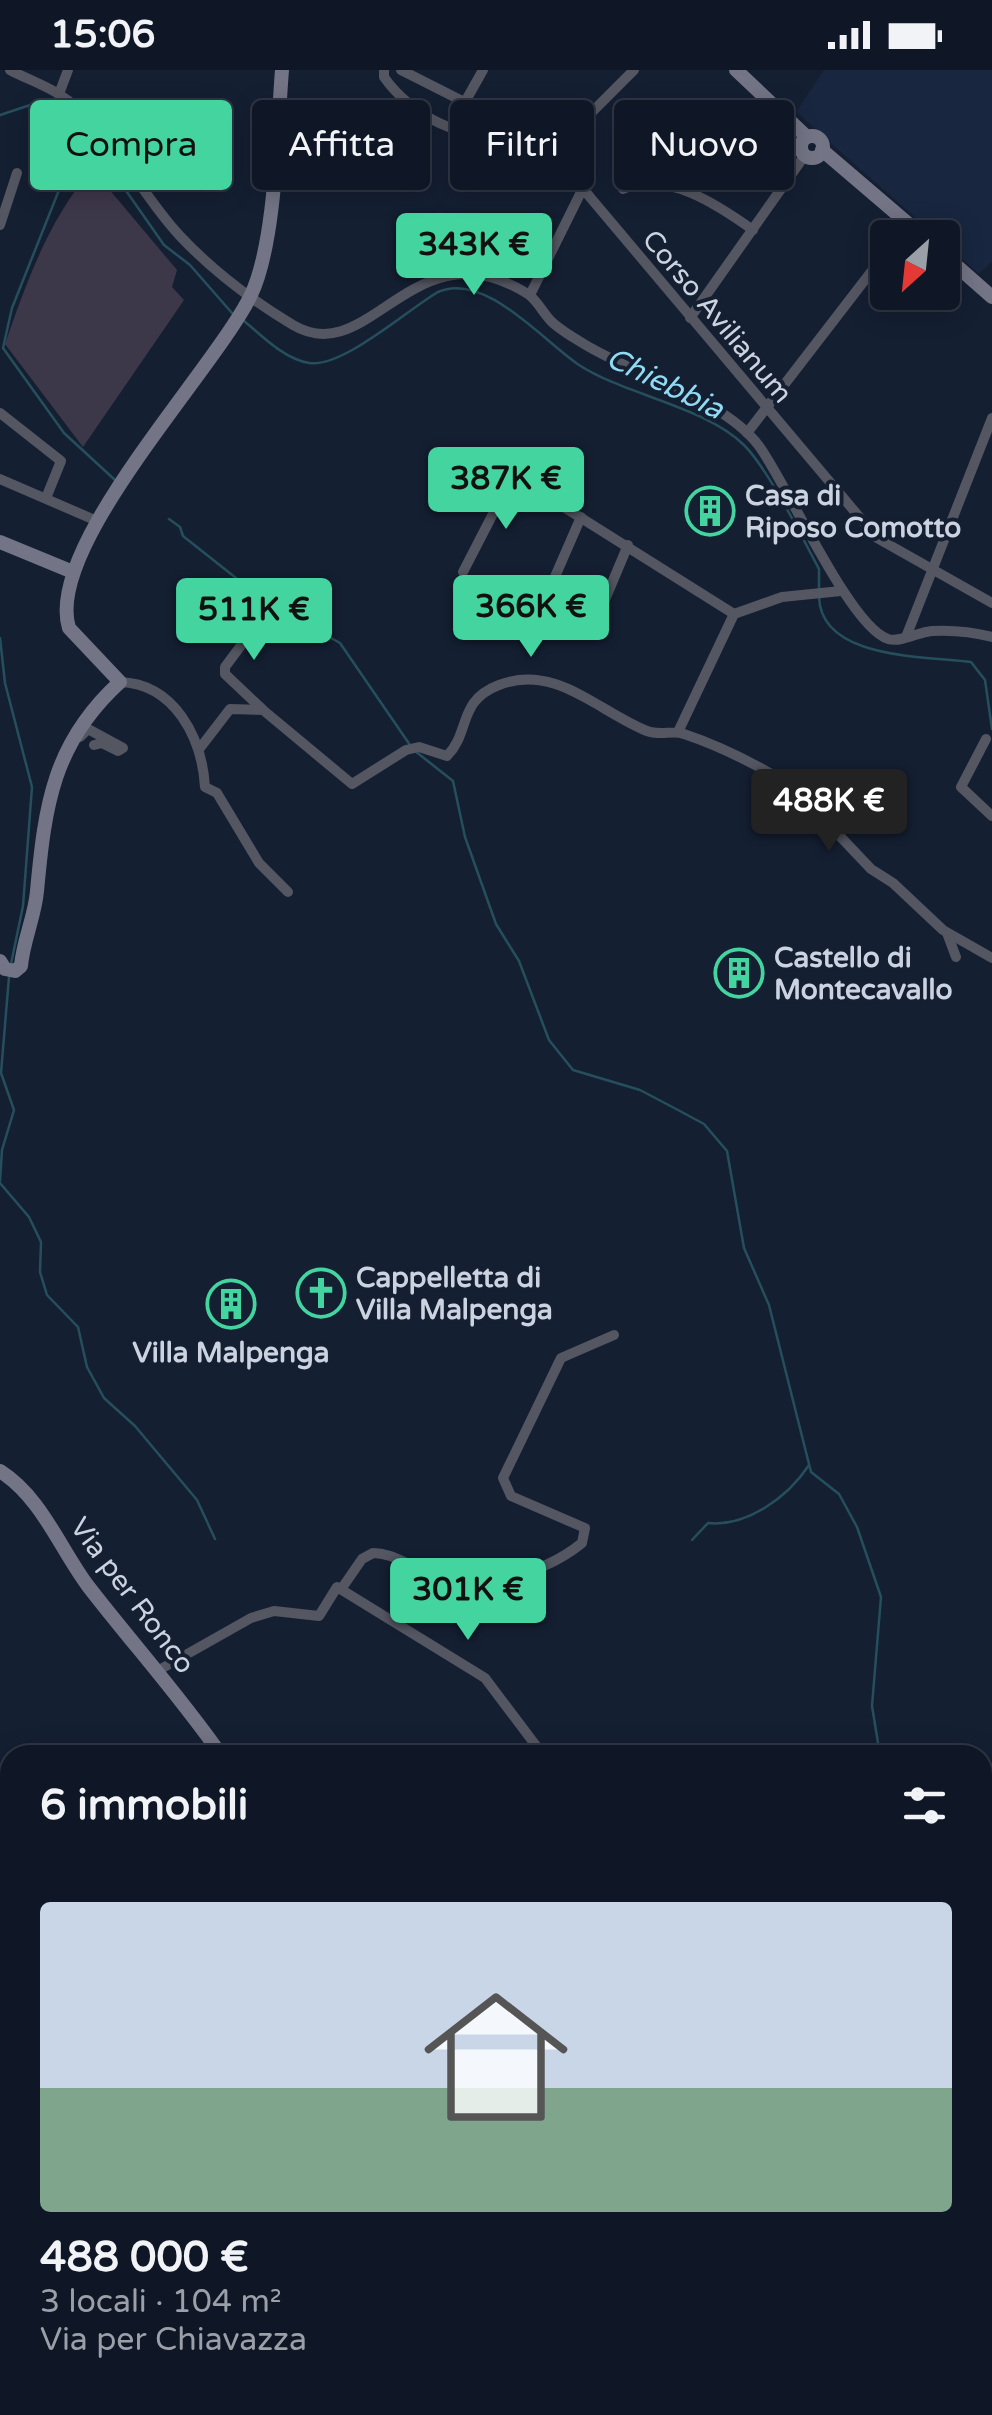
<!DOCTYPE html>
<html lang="it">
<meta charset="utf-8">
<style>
body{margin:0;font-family:"Varela Round",sans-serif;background:#1d2432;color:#f1f3f6;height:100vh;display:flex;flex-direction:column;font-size:38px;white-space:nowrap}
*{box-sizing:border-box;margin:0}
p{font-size:32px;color:#9b9fa7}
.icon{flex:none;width:55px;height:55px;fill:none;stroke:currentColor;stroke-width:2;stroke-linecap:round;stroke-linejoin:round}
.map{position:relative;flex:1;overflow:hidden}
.panel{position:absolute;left:0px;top:1675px;width:992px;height:670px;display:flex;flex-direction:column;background:#0f1726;border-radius:30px 30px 0 0;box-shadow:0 5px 25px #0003,0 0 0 2px #2f3643}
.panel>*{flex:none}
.banner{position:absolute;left:30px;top:30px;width:932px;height:90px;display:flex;gap:20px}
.needle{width:65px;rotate:207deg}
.controls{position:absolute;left:870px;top:150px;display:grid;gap:20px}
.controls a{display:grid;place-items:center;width:90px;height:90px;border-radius:10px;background:#0f1726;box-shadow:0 5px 25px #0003,0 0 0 2px #2f3643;font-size:50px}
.price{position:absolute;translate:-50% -85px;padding:0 22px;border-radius:10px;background:#44d49f;color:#111;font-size:32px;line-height:65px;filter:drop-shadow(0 2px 5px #0008)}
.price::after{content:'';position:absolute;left:50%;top:60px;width:30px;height:22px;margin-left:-15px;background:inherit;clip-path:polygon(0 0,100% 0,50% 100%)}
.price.on{background:#222;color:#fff}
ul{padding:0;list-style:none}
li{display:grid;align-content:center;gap:20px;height:530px;padding:0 40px}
li span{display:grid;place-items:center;height:310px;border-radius:10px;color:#555}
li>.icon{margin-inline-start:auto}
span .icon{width:180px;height:180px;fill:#fffc;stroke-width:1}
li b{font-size:42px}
h2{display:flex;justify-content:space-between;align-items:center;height:120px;padding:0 40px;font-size:42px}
.tag{padding:0 35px;border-radius:10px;background:#0f1726;box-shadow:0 5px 25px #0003,0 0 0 2px #2f3643;font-size:35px;line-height:90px}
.tag.on{background:#44d49f;color:#111}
.status{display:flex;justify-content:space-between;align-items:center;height:70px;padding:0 50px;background:#0f1726;direction:ltr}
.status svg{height:28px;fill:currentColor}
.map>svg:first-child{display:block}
</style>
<div class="status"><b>15:06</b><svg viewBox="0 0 49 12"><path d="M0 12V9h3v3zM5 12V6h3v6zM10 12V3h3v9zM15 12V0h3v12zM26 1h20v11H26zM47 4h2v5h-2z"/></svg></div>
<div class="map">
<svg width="992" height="2345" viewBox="0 0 992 2345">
<rect width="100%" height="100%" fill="#141f32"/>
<path fill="#18263f" d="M824 0H992V191L979 204 796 42Z"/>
<path fill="#3d374a" d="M92 99 177 200 172 217 184 230 83 377 5 274C27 211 48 151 92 99Z"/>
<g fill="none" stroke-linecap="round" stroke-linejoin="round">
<g stroke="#264f5d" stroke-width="2.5">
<path d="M0 45 36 33 78 52 164 175 190 195 232 243"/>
<path d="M77 54 67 100 12 238 3 278 64 363 115 410"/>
<path d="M243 250C261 265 284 289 309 293 343 298 407 240 438 222 485 201 543 271 579 295 625 325 704 336 744 375 768 399 802 467 819 499V519"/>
<path d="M169 449 180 457 183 466 265 531 340 573 410 675"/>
<path d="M819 527C821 590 926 586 971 592L985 610 992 659"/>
<path d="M0 568 5 613 32 717 23 836 11 894"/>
<path d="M415 681 453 711 465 767 496 854 519 891 549 970 573 1000 640 1020 678 1040 704 1054 727 1081 744 1178 769 1235 811 1402 839 1424 857 1457 881 1527 872 1636 880 1685"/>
<path d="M0 1111 2 1080 14 1040 1 1003 9 907"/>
<path d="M0 1113 29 1147 41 1172 40 1202 47 1225 78 1257 87 1297 104 1328 135 1356 197 1430 215 1469"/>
<path d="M692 1470 708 1453C747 1457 788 1427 809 1395"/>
<path d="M982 1791 992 1794"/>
<path d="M0 1899 10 1905"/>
<path d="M982 1959 992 1950"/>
<path d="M0 2125 10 2127"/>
<path d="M697 2335 705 2345"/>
</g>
<g stroke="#545661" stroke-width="10">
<path d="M10 0C25 8 42 14 57 23 111 56 138 122 180 166 212 200 253 231 293 255 370 301 413 152 528 224 538 231 544 245 553 253 562 261 574 268 584 274 636 306 723 328 759 376 787 414 850 557 888 569 901 573 918 562 932 561 952 560 973 562 992 567"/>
<path d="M384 0V7C408 42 468 80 510 55"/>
<path d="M401 0 510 55 552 82 877 468 992 533"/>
<path d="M59 24 68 0"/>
<path d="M465 32 483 0"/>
<path d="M552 82 634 0"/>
<path d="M623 119C666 100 718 135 753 160"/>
<path d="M0 155 17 103"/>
<path d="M898 168 909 154"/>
<path d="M530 225 583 118"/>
<path d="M690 248 805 85"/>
<path d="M0 343 61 391 46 428"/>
<path d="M747 363 888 180"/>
<path d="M508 402 734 544"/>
<path d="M0 409 97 451"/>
<path d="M463 502 513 405"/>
<path d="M554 509 581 447"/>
<path d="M596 551 628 475"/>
<path d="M906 567 992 348"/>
<path d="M120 612C175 614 202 668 205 717L217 723 259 793 288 822"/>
<path d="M262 639 225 604V597L263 546H271L305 566"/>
<path d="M678 662 734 544 782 527 841 521"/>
<path d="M80 667 88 659 123 678 118 681 102 673 94 675"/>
<path d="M986 669 961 717 992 746"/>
<path d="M200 678 230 639 263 640 352 714 406 680 419 677 447 686C471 662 457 631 499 615 555 593 599 642 647 661 660 666 673 660 684 664 738 682 787 711 833 743L834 760 871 799 893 813 943 860 992 888"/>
<path d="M947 863 956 887"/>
<path d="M342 1518 362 1489 373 1483C390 1483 402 1492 418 1498 473 1519 536 1510 582 1473L585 1458 511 1426 503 1408 561 1288 614 1265"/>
<path d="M159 1600 251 1548 274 1541 319 1546 337 1517 485 1608 543 1685"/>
<path d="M0 1965 10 1963"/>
<path d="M0 1993 10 1980"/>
<path d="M373 2345 384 2335"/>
</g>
<g stroke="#737586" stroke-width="14">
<path d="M736 0 807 67"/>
<circle cx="812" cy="77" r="11"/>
<path d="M822 80 925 168"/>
<path d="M942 183 992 227"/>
<path d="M0 472 73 502"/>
<path d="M0 891 5 899 15 901 21 896C23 871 35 846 37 821 45 735 53 673 120 612L69 558C44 477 213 302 251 225 276 172 277 61 282 0"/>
<path d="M0 1401C42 1428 59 1477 88 1516 132 1573 180 1626 221 1685"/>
<path d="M792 2335 799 2345"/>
</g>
</g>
<defs>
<g id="building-ring" transform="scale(2.5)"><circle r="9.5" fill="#141f32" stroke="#44d49f" stroke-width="1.5"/><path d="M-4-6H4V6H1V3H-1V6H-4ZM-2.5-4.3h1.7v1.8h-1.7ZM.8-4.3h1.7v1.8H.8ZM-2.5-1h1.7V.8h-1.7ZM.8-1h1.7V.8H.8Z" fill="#44d49f"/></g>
<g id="church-ring" transform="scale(2.5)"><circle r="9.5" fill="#141f32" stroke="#44d49f" stroke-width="1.5"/><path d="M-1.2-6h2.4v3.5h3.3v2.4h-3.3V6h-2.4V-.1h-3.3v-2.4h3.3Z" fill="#44d49f"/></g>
</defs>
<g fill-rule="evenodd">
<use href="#building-ring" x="710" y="441"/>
<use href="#building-ring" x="739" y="903"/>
<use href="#church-ring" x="321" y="1223"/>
<use href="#building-ring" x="231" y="1234"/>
</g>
<g text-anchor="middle" stroke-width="8" stroke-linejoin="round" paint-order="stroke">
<g font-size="28" fill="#ccd3e0" stroke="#141f32">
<text transform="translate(718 246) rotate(50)" y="10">Corso Avilianum</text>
<text transform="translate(133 1525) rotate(53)" y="10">Via per Ronco</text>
</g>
<g font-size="28" font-weight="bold" fill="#ccd3e0" stroke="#141f32" text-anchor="start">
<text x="745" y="435">Casa di<tspan x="745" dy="32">Riposo Comotto</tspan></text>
<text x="774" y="897">Castello di<tspan x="774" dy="32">Montecavallo</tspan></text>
<text x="356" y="1217">Cappelletta di<tspan x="356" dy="32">Villa Malpenga</tspan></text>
<text x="231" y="1292" text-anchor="middle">Villa Malpenga</text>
</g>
<g font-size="30" font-style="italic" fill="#90daf3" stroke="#141f32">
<text transform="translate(665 313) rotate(26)" y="10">Chiebbia</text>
</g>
</g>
</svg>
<div class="controls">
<a><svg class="needle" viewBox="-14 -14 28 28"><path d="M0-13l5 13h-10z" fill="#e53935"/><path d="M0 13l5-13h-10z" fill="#9b9fa7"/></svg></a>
</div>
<b class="price" style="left:474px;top:228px">343K €</b>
<b class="price" style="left:506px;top:462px">387K €</b>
<b class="price" style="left:531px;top:590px">366K €</b>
<b class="price" style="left:254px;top:593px">511K €</b>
<b class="price on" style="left:829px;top:784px">488K €</b>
<b class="price" style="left:468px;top:1573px">301K €</b>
<div class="banner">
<a class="tag on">Compra</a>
<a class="tag">Affitta</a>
<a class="tag">Filtri</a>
<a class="tag">Nuovo</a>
</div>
<section class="panel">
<h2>6 immobili<svg class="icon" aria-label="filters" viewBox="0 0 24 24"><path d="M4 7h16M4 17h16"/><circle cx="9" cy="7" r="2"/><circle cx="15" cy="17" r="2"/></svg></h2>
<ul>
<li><span style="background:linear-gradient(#c9d6e8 60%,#7fa58c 0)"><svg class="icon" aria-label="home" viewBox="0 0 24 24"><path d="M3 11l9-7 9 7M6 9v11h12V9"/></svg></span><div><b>488 000 €</b><p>3 locali · 104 m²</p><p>Via per Chiavazza</p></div></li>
</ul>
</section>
</div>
